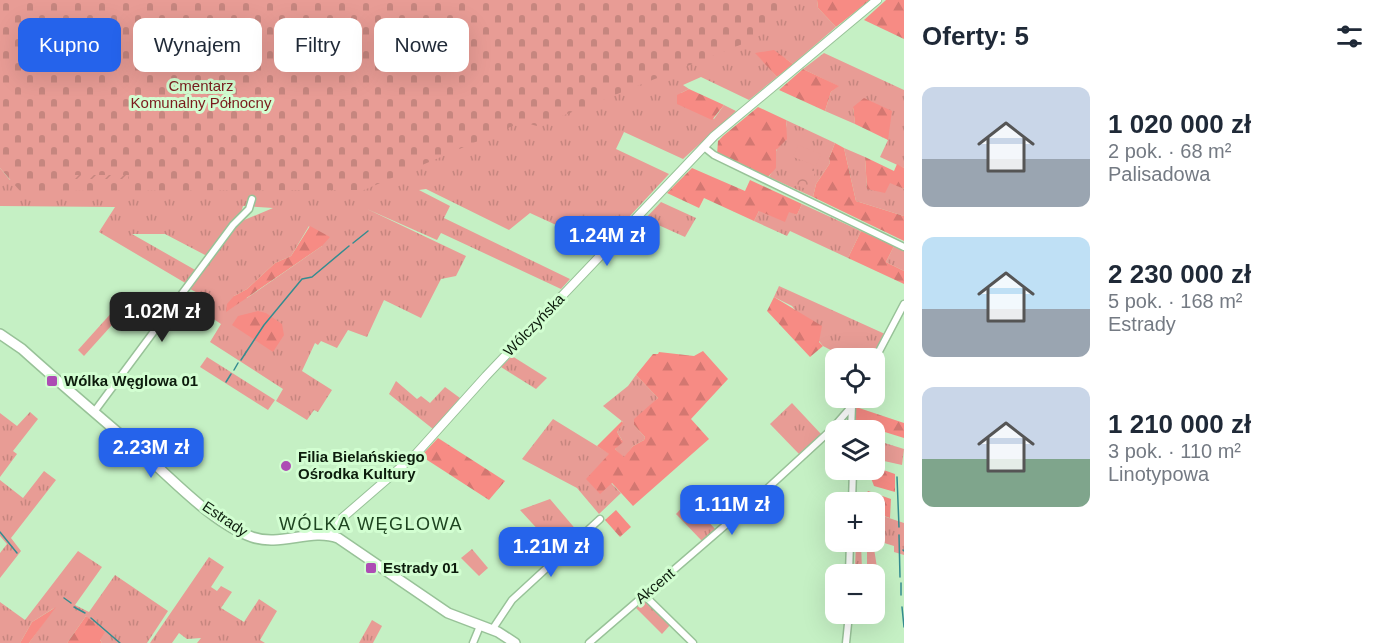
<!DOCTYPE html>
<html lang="pl">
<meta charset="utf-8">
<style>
body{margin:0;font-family:Helvetica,sans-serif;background:#f6f6f7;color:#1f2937;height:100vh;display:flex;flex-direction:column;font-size:22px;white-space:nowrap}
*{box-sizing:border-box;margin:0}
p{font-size:20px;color:#747a83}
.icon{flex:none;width:33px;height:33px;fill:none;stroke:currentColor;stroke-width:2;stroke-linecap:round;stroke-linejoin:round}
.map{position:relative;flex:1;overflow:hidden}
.sheet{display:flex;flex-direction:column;background:#fff;width:480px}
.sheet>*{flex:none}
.hud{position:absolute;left:18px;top:18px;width:570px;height:54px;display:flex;gap:12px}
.tools{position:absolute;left:825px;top:348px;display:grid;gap:12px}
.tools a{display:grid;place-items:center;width:60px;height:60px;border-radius:12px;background:#fff;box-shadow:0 6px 24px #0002;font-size:30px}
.price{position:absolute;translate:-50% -51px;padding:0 14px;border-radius:12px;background:#2563eb;color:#fff;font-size:20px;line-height:39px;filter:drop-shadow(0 2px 3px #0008)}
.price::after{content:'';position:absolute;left:50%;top:36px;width:18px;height:14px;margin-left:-9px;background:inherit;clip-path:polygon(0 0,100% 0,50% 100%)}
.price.current{background:#222;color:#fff}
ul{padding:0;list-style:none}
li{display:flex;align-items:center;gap:18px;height:150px;padding:0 18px}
li span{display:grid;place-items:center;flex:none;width:168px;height:120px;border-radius:12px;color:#555}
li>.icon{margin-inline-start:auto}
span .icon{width:72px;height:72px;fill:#fffc;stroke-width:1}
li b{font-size:26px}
h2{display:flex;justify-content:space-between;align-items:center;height:72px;padding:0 18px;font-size:26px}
.chip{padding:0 21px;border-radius:12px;background:#fff;box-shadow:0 6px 24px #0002;font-size:21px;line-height:54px}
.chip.current{background:#2563eb;color:#fff}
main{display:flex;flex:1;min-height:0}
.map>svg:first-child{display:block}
</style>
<main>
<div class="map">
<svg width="904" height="643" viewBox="0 0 904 643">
<defs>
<pattern id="grass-tufts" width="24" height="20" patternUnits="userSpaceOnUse" patternTransform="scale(1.5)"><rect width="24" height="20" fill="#e89c95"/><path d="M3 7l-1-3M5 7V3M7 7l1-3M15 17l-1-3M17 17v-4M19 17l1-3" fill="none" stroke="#c6867f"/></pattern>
<pattern id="forest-firs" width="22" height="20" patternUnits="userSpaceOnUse" patternTransform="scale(1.5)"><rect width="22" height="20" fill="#f78b84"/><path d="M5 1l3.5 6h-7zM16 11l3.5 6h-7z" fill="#d37771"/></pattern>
<pattern id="cemetery-stones" width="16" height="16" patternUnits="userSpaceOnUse" patternTransform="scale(1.5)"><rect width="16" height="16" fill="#e89c95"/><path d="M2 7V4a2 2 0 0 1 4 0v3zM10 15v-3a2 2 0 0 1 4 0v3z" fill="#c6867f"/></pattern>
<pattern id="park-crowns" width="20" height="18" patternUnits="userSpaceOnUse" patternTransform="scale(1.5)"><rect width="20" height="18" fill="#e89c95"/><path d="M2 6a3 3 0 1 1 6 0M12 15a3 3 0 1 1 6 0" fill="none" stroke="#c6867f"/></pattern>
<pattern id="garden-furrows" width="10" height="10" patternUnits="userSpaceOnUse" patternTransform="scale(1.5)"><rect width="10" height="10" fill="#e89c95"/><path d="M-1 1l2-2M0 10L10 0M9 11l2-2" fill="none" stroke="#c6867f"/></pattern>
</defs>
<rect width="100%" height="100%" fill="#c5f0c4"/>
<g fill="url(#grass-tufts)" fill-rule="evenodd">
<path d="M768 0H817L818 8 836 27 793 64 786 59 756 53 777 77 749 100 701 77 683 85 689 89 681 93 714 119 724 105 736 111 683 159 624 132 616 149 669 174 602 246 530 213 509 230 426 189 419 190 450 206 444 218 570 279 561 289 441 233 437 240 367 209 466 256 456 276 441 279 421 318 384 300 367 337 348 330 337 348 321 341 318 345 315 343 302 371 332 390 318 412 314 410 307 420 276 401 283 389 210 342 221 324 206 314 213 301 190 289 237 223 273 208 243 206 240 216 207 256 165 234H132L197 271 187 284 99 232 115 207 0 206V168L10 180ZM309 226 322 246 247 298 234 296 247 289 275 263 291 256Z"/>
<path d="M824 53 904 90V168L880 157 888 140 853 107 855 124 825 111 831 92 838 86 803 69Z"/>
<path d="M786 120 835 143 829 158 830 163 816 184 813 197 769 177C777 166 773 160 777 148 781 137 788 133 786 120Z"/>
<path d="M844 148 865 157 867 189 890 182 904 189V216L856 201Z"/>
<path d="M661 202 696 218 685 237 645 219Z"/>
<path d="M802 204 861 231 848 258 790 231 787 236 754 221 759 211H789L797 215Z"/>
<path d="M894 246 904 250V271L886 262Z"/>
<path d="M779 286 885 334 872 358H846L823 346 792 306 774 297Z"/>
<path d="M114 310 121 315 84 356 78 350Z"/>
<path d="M512 356 547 378 536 389 501 367Z"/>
<path d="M207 357 275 400 268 410 200 367Z"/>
<path d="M636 375 658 398 634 425 645 437 644 440 633 446 624 458 615 449 622 440 617 432 623 422 603 406 628 386Z"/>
<path d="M396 381 417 399 421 396 430 403 445 387 460 398 433 429 389 394Z"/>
<path d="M792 403 821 434 799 454 770 424Z"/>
<path d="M30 412 38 419 13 451 17 454 0 477V413L17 426Z"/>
<path d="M553 419 610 454 611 483 621 493 599 514 577 488 522 459Z"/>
<path d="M875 440 904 449 902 465 875 459Z"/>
<path d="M44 471 56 480 11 538 21 551 0 578V553L7 544 0 536V480L23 498Z"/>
<path d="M550 499 578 532 565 543 551 527 542 534 520 510Z"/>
<path d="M689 500 716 530 702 541 676 514Z"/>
<path d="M883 516 904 523V555L894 552V546L881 542Z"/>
<path d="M856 542H873L878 574 870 572V565H867V543H861L862 570 855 569Z"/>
<path d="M472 549 488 568 479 576 461 558Z"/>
<path d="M78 551 102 567 75 605 89 612 115 575 168 611 147 643H102L86 616 67 643H29L54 608 32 622 20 643H0V602L25 620Z"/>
<path d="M209 557 224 567 211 587 217 591 221 586 232 592 221 608 244 622 259 599 277 611 260 640 265 643H197L201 638 187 639 179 633 172 643H150Z"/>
<path d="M646 600 671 624 662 634 636 608Z"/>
<path d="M372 620 382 626 373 643H359Z"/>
</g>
<g fill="url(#forest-firs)">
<path d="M817 0H870L836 27 818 8Z"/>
<path d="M886 0H904V39L864 20Z"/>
<path d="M774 50 793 64 777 77 755 53Z"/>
<path d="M803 69 839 86 831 92 825 111 779 90Z"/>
<path d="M689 89 724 105 712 120 677 104V95Z"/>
<path d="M864 98 892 111 888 140 855 124 853 107Z"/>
<path d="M758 107 786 120 787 139 776 150V168L768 177 717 155 718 141 723 136Z"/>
<path d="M835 143 844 148 856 201 904 216V241L813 197 816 184 830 163 829 158Z"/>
<path d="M865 157 894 171 897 164 904 168V189L890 183 885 193 867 189Z"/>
<path d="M692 168 745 191 750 180 802 204 797 215 789 212 785 222 759 211 754 221 704 198 699 208 667 193Z"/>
<path d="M310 226 330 237 322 246 226 312 227 304 234 296 247 289 275 263 291 256Z"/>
<path d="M861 231 894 246 886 262 904 271V284L848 258Z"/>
<path d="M774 297 822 326 819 342 823 346 810 357 767 311Z"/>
<path d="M258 311 266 313 282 324 284 335 273 352 232 325 238 316Z"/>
<path d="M703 351 728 379 691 419 709 439 633 506 612 483 600 494 586 479 609 454 597 446 622 421 623 423 617 432 623 442 615 449 624 457 633 446 644 440 645 437 634 425V419L658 398 636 375 653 354H658L659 352 694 356Z"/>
<path d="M856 407 904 423V438L856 423Z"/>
<path d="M438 438 505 481 489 500 421 456Z"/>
<path d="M875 467 895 474V492L874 486 868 470H874Z"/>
<path d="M868 491 891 499 890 518 875 513 874 502H861Z"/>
<path d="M616 510 631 527 620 537 605 520Z"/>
<path d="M56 607 29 643H20L32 622Z"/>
<path d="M86 616 105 632 100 640 102 643H67Z"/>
</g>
<path fill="url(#cemetery-stones)" d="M0 0H796L745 43 537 126 522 122 364 190 20 191 0 168Z"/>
<path fill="url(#park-crowns)" d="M804 164 816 170 809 190 796 185Z"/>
<path fill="url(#garden-furrows)" d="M68 175H129L128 179H68Z"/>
<path fill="#e89c95" d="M798 145 821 154 816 166 793 157Z"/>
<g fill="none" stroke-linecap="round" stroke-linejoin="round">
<g stroke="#348c90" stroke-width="1.5">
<path d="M353 243 368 231"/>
<path d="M241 360 264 325 302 279 312 277 349 246"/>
<path d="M234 370 238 363"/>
<path d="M226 382 231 374"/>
<path d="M897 477 899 527"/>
<path d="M0 532 17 553"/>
<path d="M899 535 900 577"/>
<path d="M903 550 904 551"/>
<path d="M901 583V595"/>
<path d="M64 598 71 603"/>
<path d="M74 607 85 613"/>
<path d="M902 607 904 627"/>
<path d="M91 618 120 643"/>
</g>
<g stroke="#98c298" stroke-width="9">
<g id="minor">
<path d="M704 147 714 155 904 247"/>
<path d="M874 361 904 304"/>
<path d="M94 412 233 225 249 209 252 199"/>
<path d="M851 430 852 406 856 398"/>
<path d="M852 502 853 470"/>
<path d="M849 574 850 542"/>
<path d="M644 595 693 643"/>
<path d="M492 630 512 600 600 519"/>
<path d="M473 643 480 626"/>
<path d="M589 643 757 498 831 430 852 406"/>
<path d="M846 643 849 614"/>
</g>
</g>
<g stroke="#98c298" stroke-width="10">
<path id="tertiary" d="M332 536 341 519 415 455 486 376 714 136 877 0"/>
</g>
<g stroke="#98c298" stroke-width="12">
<path id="secondary" d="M0 334 22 349C64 387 107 423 150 460 178 485 216 525 252 537 280 547 311 528 338 538L448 613 498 632 515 643"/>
</g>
<use href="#minor" stroke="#fff" stroke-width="6"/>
<use href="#tertiary" stroke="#fff" stroke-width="8"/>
<use href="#secondary" stroke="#fff" stroke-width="9"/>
</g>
<g fill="#ad4cb4" stroke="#d2fed1" stroke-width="2">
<rect x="46" y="375" width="12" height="12" rx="3"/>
<circle cx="286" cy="466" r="6"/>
<rect x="365" y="562" width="12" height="12" rx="3"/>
</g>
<g text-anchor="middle" stroke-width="6" stroke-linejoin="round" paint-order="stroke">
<g font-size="15" fill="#7a1b1d" stroke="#d2fed1">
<text x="201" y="91">Cmentarz<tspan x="201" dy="17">Komunalny Północny</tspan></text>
</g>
<g font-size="15" fill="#0c1c0c" stroke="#d2fed1">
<text transform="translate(534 325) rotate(-46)" y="5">Wólczyńska</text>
<text transform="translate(225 519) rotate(34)" y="5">Estrady</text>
<text transform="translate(655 586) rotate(-40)" y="5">Akcent</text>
</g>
<g font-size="15" font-weight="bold" fill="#0c1c0c" stroke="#d2fed1" text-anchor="start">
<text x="64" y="386">Wólka Węglowa 01</text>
<text x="298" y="462">Filia Bielańskiego<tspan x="298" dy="17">Ośrodka Kultury</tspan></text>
<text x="383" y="573">Estrady 01</text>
</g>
<g font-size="18" letter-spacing="1.5" fill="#1e4420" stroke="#d2fed1">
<text x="371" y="530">WÓLKA WĘGLOWA</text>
</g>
</g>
</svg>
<div class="tools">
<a><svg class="icon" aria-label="locate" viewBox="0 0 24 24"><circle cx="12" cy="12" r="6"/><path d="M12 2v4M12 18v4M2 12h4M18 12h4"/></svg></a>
<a><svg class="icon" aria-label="layers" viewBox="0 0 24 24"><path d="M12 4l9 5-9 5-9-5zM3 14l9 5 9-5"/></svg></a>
<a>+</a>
<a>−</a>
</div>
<b class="price" style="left:607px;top:267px">1.24M zł</b>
<b class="price current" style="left:162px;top:343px">1.02M zł</b>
<b class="price" style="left:151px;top:479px">2.23M zł</b>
<b class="price" style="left:732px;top:536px">1.11M zł</b>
<b class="price" style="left:551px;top:578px">1.21M zł</b>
<div class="hud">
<a class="chip current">Kupno</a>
<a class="chip">Wynajem</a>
<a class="chip">Filtry</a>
<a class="chip">Nowe</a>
</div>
</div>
<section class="sheet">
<h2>Oferty: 5<svg class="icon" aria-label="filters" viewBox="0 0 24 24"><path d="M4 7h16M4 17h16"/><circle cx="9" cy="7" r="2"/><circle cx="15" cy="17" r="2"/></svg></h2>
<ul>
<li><span style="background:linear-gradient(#c9d6e8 60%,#9aa5b1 0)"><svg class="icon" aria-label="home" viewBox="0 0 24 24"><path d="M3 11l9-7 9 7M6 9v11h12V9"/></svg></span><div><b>1 020 000 zł</b><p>2 pok. · 68 m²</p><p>Palisadowa</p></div></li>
<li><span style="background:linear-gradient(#bfe0f5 60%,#9aa5b1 0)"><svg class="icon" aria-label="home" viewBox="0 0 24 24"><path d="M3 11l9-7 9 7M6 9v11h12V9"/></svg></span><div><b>2 230 000 zł</b><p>5 pok. · 168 m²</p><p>Estrady</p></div></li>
<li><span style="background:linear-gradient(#c9d6e8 60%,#7fa58c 0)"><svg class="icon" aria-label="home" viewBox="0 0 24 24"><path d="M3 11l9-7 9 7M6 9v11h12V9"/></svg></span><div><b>1 210 000 zł</b><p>3 pok. · 110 m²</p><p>Linotypowa</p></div></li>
</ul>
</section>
</main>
